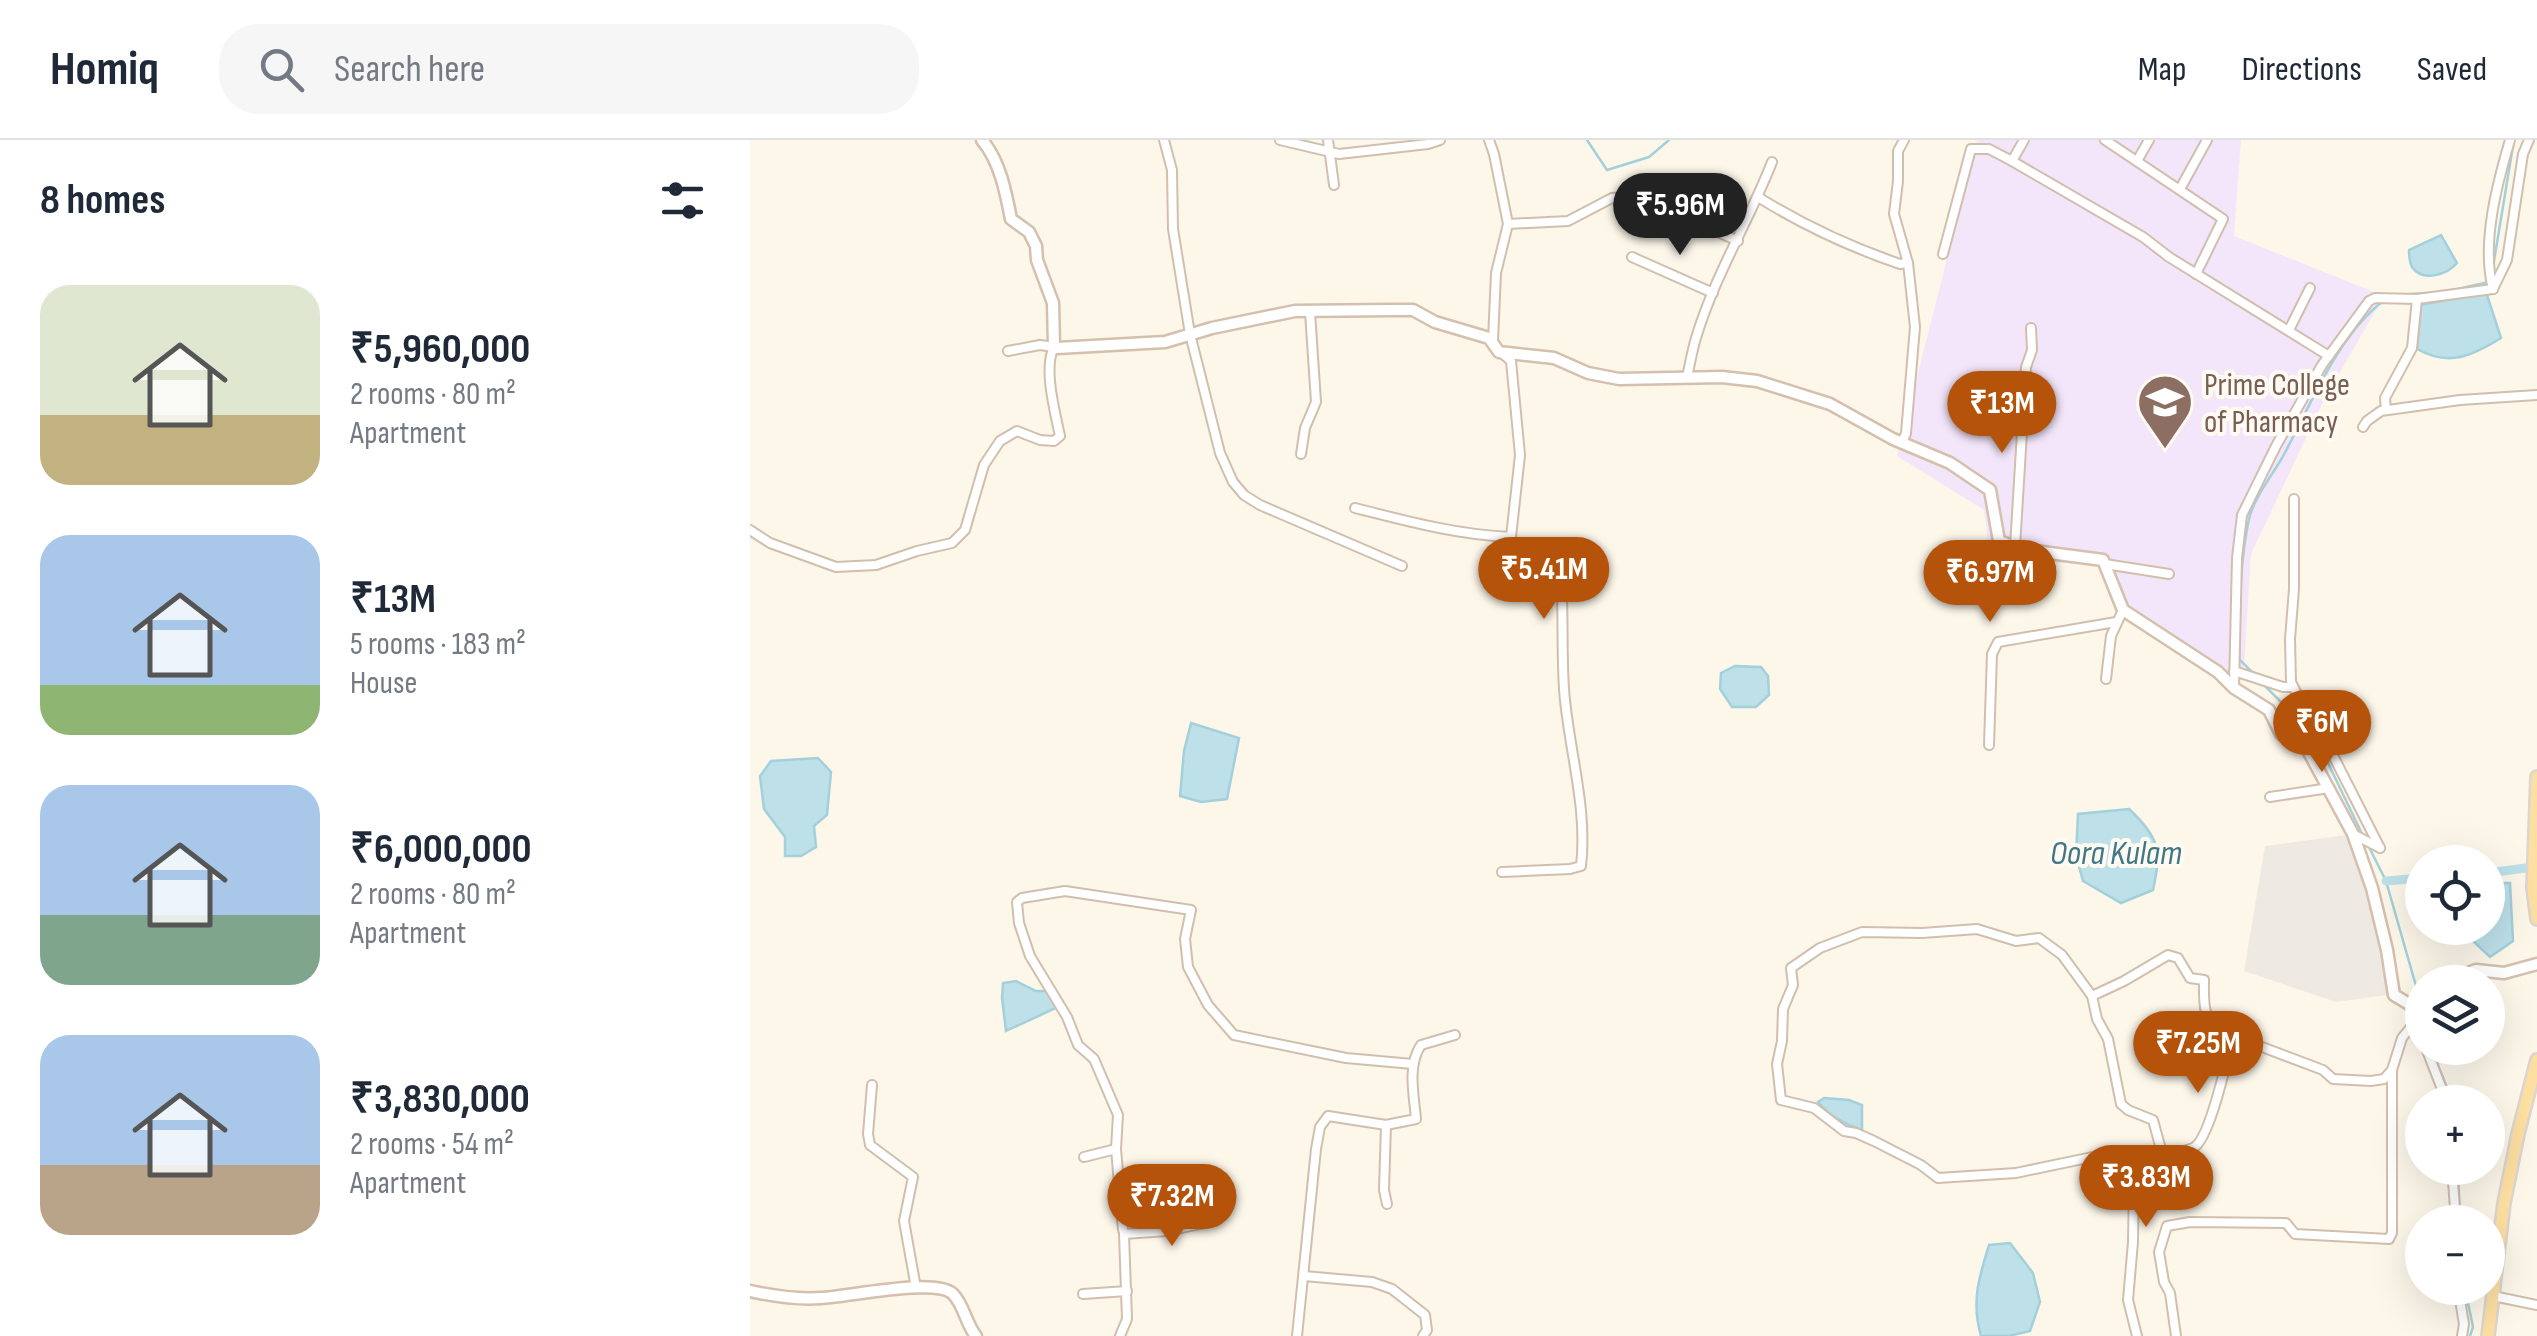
<!DOCTYPE html>
<meta charset="utf-8">
<style>
body{margin:0;font-family:"Sofia Sans Condensed",sans-serif;background:#f6f6f7;color:#1f2937;height:100vh;display:flex;flex-direction:column;font-size:38px;white-space:nowrap}
*{box-sizing:border-box;margin:0}
p{font-size:32px;color:#747a83}
.icon{flex:none;width:55px;height:55px;fill:none;stroke:currentColor;stroke-width:2;stroke-linecap:round;stroke-linejoin:round}
.map{position:relative;flex:1;overflow:hidden}
.side{display:flex;flex-direction:column;background:#fff;width:750px}
.side>*{flex:none}
.fabs{position:absolute;left:1655px;top:705px;display:grid;gap:20px}
.fabs a{display:grid;place-items:center;width:100px;height:100px;border-radius:50%;background:#fff;box-shadow:0 10px 40px #0002;font-size:50px}
.price{position:absolute;translate:-50% -85px;padding:0 22px;border-radius:35px;background:#b45309;color:#fff;font-size:32px;line-height:65px;filter:drop-shadow(0 2px 5px #0008)}
.price::after{content:'';position:absolute;left:50%;top:60px;width:30px;height:22px;margin-left:-15px;background:inherit;clip-path:polygon(0 0,100% 0,50% 100%)}
.price.active{background:#222;color:#fff}
ul{padding:0;list-style:none}
li{display:flex;align-items:center;gap:30px;height:250px;padding:0 40px}
li span{display:grid;place-items:center;flex:none;width:280px;height:200px;border-radius:30px;color:#555}
li>.icon{margin-inline-start:auto}
span .icon{width:120px;height:120px;fill:#fffc;stroke-width:1}
li b{font-size:42px}
h2{display:flex;justify-content:space-between;align-items:center;height:120px;padding:0 40px;font-size:42px}
header{display:flex;align-items:center;gap:60px;box-sizing:border-box;height:140px;padding:0 50px;background:#fff;border-bottom:2px solid #e0e1e3}
header strong{font-size:48px}
nav{display:flex;gap:55px;margin-inline-start:auto;font-size:35px}
.search{width:700px;height:90px;background:#f6f6f7;display:flex;align-items:center;gap:25px;box-sizing:border-box;padding:0 35px;border-radius:40px;color:#747a83;font-size:38px}
main{display:flex;flex:1;min-height:0}
.map>svg:first-child{display:block}
</style>
<header>
<strong>Homiq</strong>
<div class="search"><svg class="icon" aria-label="search" viewBox="0 0 24 24"><circle cx="10" cy="10" r="6"/><path d="M15 15l6 6"/></svg>Search here</div>
<nav><a>Map</a><a>Directions</a><a>Saved</a></nav>
</header>
<main>
<section class="side">
<h2>8 homes<svg class="icon" aria-label="filters" viewBox="0 0 24 24"><path d="M4 7h16M4 17h16"/><circle cx="9" cy="7" r="2"/><circle cx="15" cy="17" r="2"/></svg></h2>
<ul>
<li><span style="background:linear-gradient(#dfe7d0 65%,#c2b280 0)"><svg class="icon" aria-label="home" viewBox="0 0 24 24"><path d="M3 11l9-7 9 7M6 9v11h12V9"/></svg></span><div><b>₹5,960,000</b><p>2 rooms · 80 m²</p><p>Apartment</p></div></li>
<li><span style="background:linear-gradient(#a9c7e8 75%,#8fb573 0)"><svg class="icon" aria-label="home" viewBox="0 0 24 24"><path d="M3 11l9-7 9 7M6 9v11h12V9"/></svg></span><div><b>₹13M</b><p>5 rooms · 183 m²</p><p>House</p></div></li>
<li><span style="background:linear-gradient(#a9c7e8 65%,#7fa58c 0)"><svg class="icon" aria-label="home" viewBox="0 0 24 24"><path d="M3 11l9-7 9 7M6 9v11h12V9"/></svg></span><div><b>₹6,000,000</b><p>2 rooms · 80 m²</p><p>Apartment</p></div></li>
<li><span style="background:linear-gradient(#a9c7e8 65%,#b9a48a 0)"><svg class="icon" aria-label="home" viewBox="0 0 24 24"><path d="M3 11l9-7 9 7M6 9v11h12V9"/></svg></span><div><b>₹3,830,000</b><p>2 rooms · 54 m²</p><p>Apartment</p></div></li>
</ul>
</section>
<div class="map">
<svg width="1787" height="1196" viewBox="0 0 1787 1196">
<rect width="100%" height="100%" fill="#fdf7ea"/>
<path fill="#efe9e3" d="M1597 695 1607 722 1631 804 1638 855 1586 862 1494 831 1515 706Z"/>
<path fill="#f4e6fa" d="M1227 0H1491L1484 96 1634 156 1575 258 1501 414 1493 541 1436 514 1400 488 1369 479 1350 425 1240 419 1234 370 1147 316Z"/>
<g fill="#bde0e9" stroke="#a3d0db" stroke-width="2.5">
<path d="M1691 95 1707 123C1698 134 1673 143 1662 127 1660 123 1659 115 1659 110Z"/>
<path d="M1736 152 1751 198C1722 216 1699 227 1667 209L1671 165Z"/>
<path d="M985 526 1011 527 1018 536 1019 555 1006 567H982L970 549 971 533Z"/>
<path d="M441 583 489 598 477 659 451 662 430 656 434 611Z"/>
<path d="M68 618 81 632 77 675 64 686 66 707 51 716H35V697L14 669 10 636 21 621Z"/>
<path d="M1379 669C1409 697 1412 710 1403 750L1371 763 1333 741 1326 715 1328 674Z"/>
<path d="M1738 743H1760L1763 801 1740 817 1709 788H1738Z"/>
<path d="M266 841 286 851H298L308 867 256 891 252 858 253 843Z"/>
<path d="M1074 958 1099 960 1112 965V990C1094 984 1081 977 1068 962Z"/>
<path d="M1260 1103 1283 1133 1290 1162 1280 1191 1259 1196H1231C1221 1162 1229 1137 1239 1105Z"/>
</g>
<g fill="none" stroke-linecap="round" stroke-linejoin="round">
<g stroke="#a3d0db" stroke-width="2.5">
<path d="M837 0 857 30 899 17 919 0"/>
<path d="M1743 127 1764 0"/>
<path d="M1703 150 1739 142"/>
<path d="M1643 155 1695 152"/>
<path d="M1503 533 1489 519C1490 473 1489 424 1499 379 1503 360 1522 335 1532 318 1560 267 1586 198 1632 162"/>
<path d="M1512 543 1535 566 1578 623 1614 698"/>
<path d="M1618 705 1636 741 1668 853"/>
<path d="M1670 861 1672 870"/>
<path d="M1683 908 1689 928 1703 962"/>
<path d="M1708 1028 1710 1082"/>
<path d="M1715 1148 1723 1187 1720 1196"/>
</g>
<g stroke="#bde0e9" stroke-width="9">
<path d="M1738 733 1776 728"/>
<path d="M1636 741 1672 738"/>
</g>
<g stroke="#d1bfae" stroke-width="12">
<g id="street">
<path d="M414 0 422 30 423 89 440 194 470 313 483 342 494 355 510 365 652 426"/>
<path d="M530 0 589 14 678 4 690 0"/>
<path d="M578 0 584 45"/>
<path d="M739 0 744 14 758 84 746 133 743 200 741 199"/>
<path d="M1274 0 1262 21 1393 97 1419 117 1579 216"/>
<path d="M1355 0 1473 79 1446 134"/>
<path d="M1387 21 1399 0"/>
<path d="M1430 49 1457 0"/>
<path d="M1008 57C1053 85 1100 107 1150 124L1158 123"/>
<path d="M758 84 818 81 862 58 888 56 988 101"/>
<path d="M1193 114 1221 9H1239L1262 21"/>
<path d="M882 117 963 153"/>
<path d="M1743 149 1757 120 1773 14 1779 0"/>
<path d="M1743 149C1731 104 1747 44 1760 0"/>
<path d="M1539 190 1560 148"/>
<path d="M937 237C940 224 942 211 946 198 964 137 999 81 1022 22"/>
<path d="M1636 270 1635 258 1662 208 1667 159"/>
<path d="M1613 287 1617 281 1631 271 1710 260 1787 255"/>
<path d="M1152 303 1156 293 1165 187 1158 123 1144 74 1148 41V11L1154 0"/>
<path d="M551 314 555 288 566 262 560 172"/>
<path d="M1544 359V449L1540 499 1541 542 1547 554 1562 574 1630 708"/>
<path d="M605 368C656 381 708 395 761 397"/>
<path d="M0 390 20 403 86 427 126 425 167 411 202 403 215 390 234 325 250 301 267 291 290 300 304 301 310 296C305 272 293 228 304 207L290 205 258 211"/>
<path d="M1265 407 1276 227 1282 210 1281 188"/>
<path d="M1355 424 1419 434"/>
<path d="M1484 531 1533 547H1543"/>
<path d="M1356 539 1361 496 1373 470"/>
<path d="M1484 548 1487 418 1492 375 1526 306 1572 225 1619 161 1625 158 1667 159 1743 149"/>
<path d="M1239 605 1242 514 1248 502 1366 482"/>
<path d="M1520 657 1579 648"/>
<path d="M1603 694 1630 708"/>
<path d="M752 732 820 729 831 726C838 667 818 607 814 549 812 519 813 488 812 457L800 452 773 451 761 397 770 315 761 221 753 214"/>
<path d="M1342 856 1374 841 1418 815 1428 818 1440 838 1454 840C1454 856 1452 878 1467 890 1472 893 1477 895 1482 898"/>
<path d="M1659 864 1672 899"/>
<path d="M1676 908 1697 962"/>
<path d="M122 945 118 994 120 1005 163 1037 154 1081 166 1148"/>
<path d="M636 985 634 1050 637 1064"/>
<path d="M1388 1015H1352L1266 1033 1188 1038 1171 1025 1124 1001 1106 993 1094 991 1064 968 1031 960 1027 924 1032 901 1033 869 1043 845 1041 828 1070 808 1112 792 1172 793 1227 789 1266 801 1289 798 1312 815 1342 856 1347 879 1358 899 1371 964 1378 970 1403 980 1412 1013"/>
<path d="M334 1017 366 1009"/>
<path d="M1702 1028 1706 1082"/>
<path d="M373 1090 366 1009 368 975 344 919 328 905 317 877 280 816 269 783 267 762 272 758 315 751 441 770 435 799 438 827 458 865 484 895 596 918 663 924"/>
<path d="M554 1136 622 1142 642 1149 675 1175 677 1190 673 1196"/>
<path d="M1708 1148 1714 1184 1712 1196"/>
<path d="M333 1154 377 1151"/>
<path d="M1743 1156 1787 1165"/>
<path d="M370 1196 377 1179 374 1094 417 1091 465 1081"/>
<path d="M547 1196 566 1009 570 987 578 976 636 985 666 979C664 955 657 926 671 905L705 895"/>
<path d="M1387 1196 1378 1160 1383 1102 1384 1040 1388 1015C1405 1014 1427 1015 1443 1008 1460 1000 1477 919 1482 898L1487 896 1504 904 1573 930 1583 939 1621 941 1634 939 1642 930 1652 898 1666 881"/>
<path d="M1426 1196 1420 1153 1414 1142 1409 1112 1417 1086 1440 1082 1536 1083 1545 1094 1639 1099 1642 1093V930"/>
</g>
</g>
<g stroke="#d4c0ac" stroke-width="15">
<g id="secondary">
<path d="M232 0C250 21 256 53 261 79L279 92 286 106 287 120 303 163 304 207 307 208 415 202 462 188 545 171 641 170H663L685 182 739 198 749 212 804 218 838 233 869 239 972 237 1007 241 1080 264 1143 299 1200 323 1240 350 1249 401 1270 409 1353 420 1373 470 1468 532 1484 548 1519 570 1531 594 1555 605 1603 694 1622 748 1637 810 1644 855 1659 864 1672 858"/>
<path d="M1696 842 1726 830 1754 833 1787 824"/>
<path d="M0 1151C23 1156 47 1160 71 1158 97 1157 186 1137 203 1154 214 1165 216 1184 226 1196"/>
</g>
</g>
<g stroke="#dcd5d0" stroke-width="16">
<g id="primary">
<path d="M1787 637 1783 748 1787 779"/>
<path d="M1738 1196 1754 1063 1768 994 1787 920"/>
</g>
</g>
<use href="#street" stroke="#fff" stroke-width="8"/>
<use href="#secondary" stroke="#fff" stroke-width="10"/>
<use href="#primary" stroke="#fddfa2" stroke-width="11"/>
</g>
<defs>
<g id="university-pin" transform="scale(2.875)"><path d="M0 17L-7.5 6A9.5 9.5 0 1 1 7.5 6Z" fill="#8d6e63" stroke="#fffaf2"/><path d="M0-5L7-2L0 1L-7-2ZM-4 1L0 2.5L4 1V4Q0 6-4 4Z" fill="#fff"/></g>
</defs>
<g fill-rule="evenodd">
<use href="#university-pin" x="1415" y="262"/>
</g>
<g text-anchor="middle" stroke-width="8" stroke-linejoin="round" paint-order="stroke">
<g font-size="32" fill="#785e54" stroke="#fffaf2" text-anchor="start">
<text x="1454" y="255">Prime College<tspan x="1454" dy="37">of Pharmacy</tspan></text>
</g>
<g font-size="35" font-style="italic" fill="#417887" stroke="#fffaf2">
<text x="1366" y="724">Oora Kulam</text>
</g>
</g>
</svg>
<div class="fabs">
<a><svg class="icon" aria-label="locate" viewBox="0 0 24 24"><circle cx="12" cy="12" r="6"/><path d="M12 2v4M12 18v4M2 12h4M18 12h4"/></svg></a>
<a><svg class="icon" aria-label="layers" viewBox="0 0 24 24"><path d="M12 4l9 5-9 5-9-5zM3 14l9 5 9-5"/></svg></a>
<a>+</a>
<a>−</a>
</div>
<b class="price active" style="left:930px;top:118px">₹5.96M</b>
<b class="price" style="left:1252px;top:316px">₹13M</b>
<b class="price" style="left:794px;top:482px">₹5.41M</b>
<b class="price" style="left:1240px;top:485px">₹6.97M</b>
<b class="price" style="left:1572px;top:635px">₹6M</b>
<b class="price" style="left:1448px;top:956px">₹7.25M</b>
<b class="price" style="left:1396px;top:1090px">₹3.83M</b>
<b class="price" style="left:422px;top:1109px">₹7.32M</b>
</div>
</main>
